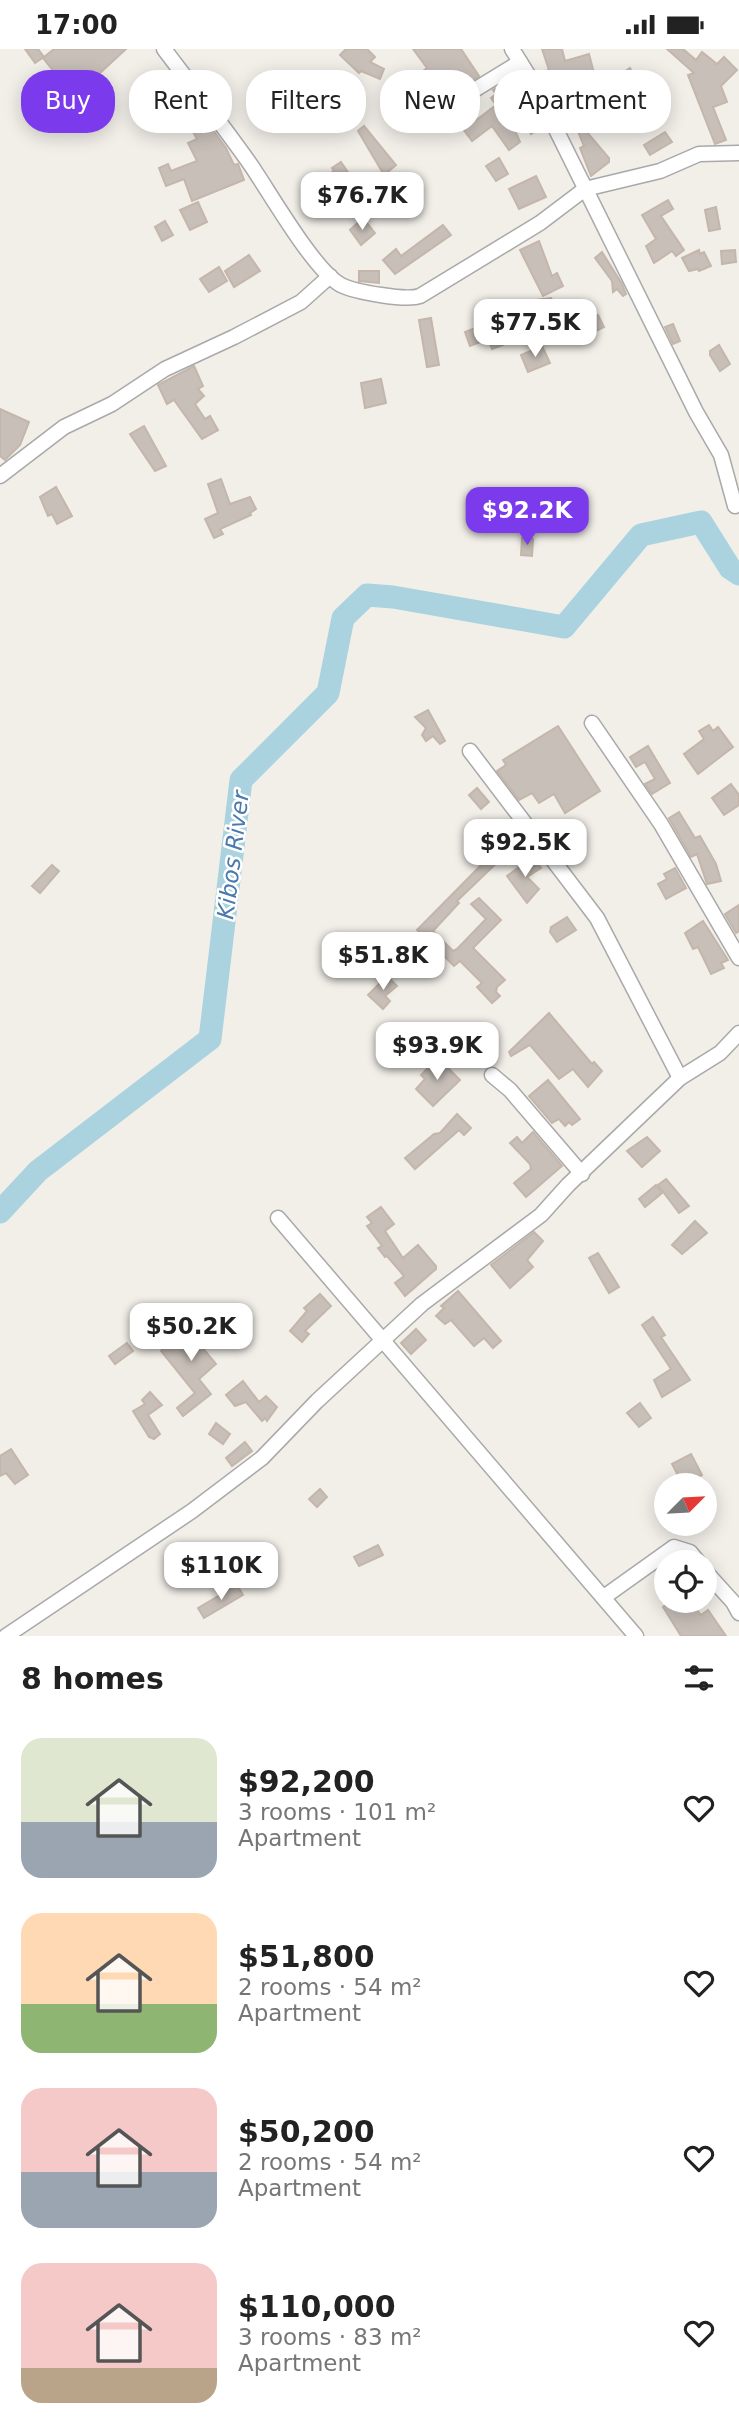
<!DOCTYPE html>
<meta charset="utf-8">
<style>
body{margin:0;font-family:"DejaVu Sans",sans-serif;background:#f2f2f2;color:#222;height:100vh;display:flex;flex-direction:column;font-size:26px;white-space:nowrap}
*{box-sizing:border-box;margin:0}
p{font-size:23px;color:#767676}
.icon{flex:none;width:38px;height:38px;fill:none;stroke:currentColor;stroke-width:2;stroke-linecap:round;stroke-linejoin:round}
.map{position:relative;height:1587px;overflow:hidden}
.details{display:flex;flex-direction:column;background:#fff;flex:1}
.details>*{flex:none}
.guide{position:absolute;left:21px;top:21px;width:698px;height:63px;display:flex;gap:14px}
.needle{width:46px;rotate:66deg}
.tools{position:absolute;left:654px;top:1424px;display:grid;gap:14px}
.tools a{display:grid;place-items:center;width:63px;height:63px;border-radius:50%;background:#fff;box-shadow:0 4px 18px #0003;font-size:35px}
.price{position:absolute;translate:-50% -60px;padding:0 16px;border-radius:14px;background:#fff;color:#222;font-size:23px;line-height:46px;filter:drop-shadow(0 2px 4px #0008)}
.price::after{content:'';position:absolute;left:50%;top:42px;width:21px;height:16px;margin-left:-10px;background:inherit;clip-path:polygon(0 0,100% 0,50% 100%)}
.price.selected{background:#7c3aed;color:#fff}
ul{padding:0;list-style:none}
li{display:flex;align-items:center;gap:21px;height:175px;padding:0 21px}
li span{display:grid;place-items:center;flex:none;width:196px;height:140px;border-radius:21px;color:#555}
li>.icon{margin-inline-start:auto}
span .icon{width:84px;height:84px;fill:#fffc;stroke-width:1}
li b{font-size:30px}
h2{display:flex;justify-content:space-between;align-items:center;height:84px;padding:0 21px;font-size:30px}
.pill{padding:0 24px;border-radius:28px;background:#fff;box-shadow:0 4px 18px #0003;font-size:24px;line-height:63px}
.pill.selected{background:#7c3aed;color:#fff}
.status{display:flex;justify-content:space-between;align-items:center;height:49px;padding:0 35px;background:#fff;direction:ltr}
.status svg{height:19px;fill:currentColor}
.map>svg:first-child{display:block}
</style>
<div class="status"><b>17:00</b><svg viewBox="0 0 49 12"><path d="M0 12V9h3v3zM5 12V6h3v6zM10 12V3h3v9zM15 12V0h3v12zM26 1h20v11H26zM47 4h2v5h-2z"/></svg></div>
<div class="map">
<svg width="739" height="1587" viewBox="0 0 739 1587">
<rect width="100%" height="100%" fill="#f2efe9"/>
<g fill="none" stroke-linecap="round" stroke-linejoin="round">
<path stroke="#aad3df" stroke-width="23" d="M0 1163 38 1122 210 990 241 731 328 644 343 569 367 546 393 548 564 578 641 486 701 473 730 519 739 525"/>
</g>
<g fill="#c7bfb8" stroke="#c4b6ab" stroke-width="2">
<path d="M25 0H38L44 8 35 14Z"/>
<path d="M54 0H126L74 48 43 9Z"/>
<path d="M346 0H367L375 8 370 13 384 20 380 30 361 22 359 24 340 6Z"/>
<path d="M413 0H461L479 27 431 59 418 81 411 76 421 58 405 36 427 19Z"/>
<path d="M542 0H562L565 12 589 5 597 36 586 39 599 70 581 76 609 109V113L591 127 580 99 584 97 577 80 572 82 555 41 549 44 539 24 549 21Z"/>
<path d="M667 0H683L696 11 702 3 717 15 724 8 737 21 721 37 727 53 713 58 726 91 715 95 688 26 694 24Z"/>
<path d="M630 19 638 35 620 46 612 31Z"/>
<path d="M517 26 543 77 531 85 520 67 511 72 520 93 509 101 492 77 472 92 460 76 471 67 475 72 496 56 491 49 496 45 493 41Z"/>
<path d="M299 52 309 67 295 76 285 60Z"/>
<path d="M202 66 226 99 234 116 238 115 244 131 192 152 184 130 166 137 159 119 168 115 171 122 197 112 188 94 197 90 188 74Z"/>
<path d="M364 77 396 116 384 126 358 82Z"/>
<path d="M665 83 672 93 650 106 644 96Z"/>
<path d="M499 109 508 125 496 132 486 117Z"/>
<path d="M341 113 356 135 348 140 361 154 352 159 338 139 333 143 327 134 331 131 328 126 334 122 332 119Z"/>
<path d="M536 127 546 148 519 160 509 140Z"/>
<path d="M668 151 673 160 661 167 684 201 676 207 672 202 654 214 646 197 656 190 642 166Z"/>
<path d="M198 153 207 173 190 181 180 161Z"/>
<path d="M716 158 720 180 709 182 705 161Z"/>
<path d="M363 169 375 184 361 196 350 181Z"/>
<path d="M165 172 173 186 162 192 155 178Z"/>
<path d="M443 176 451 186 395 225 383 211 396 200 401 207Z"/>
<path d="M539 192 552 227 557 224 563 237 543 247 520 201Z"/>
<path d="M699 201 700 205 704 203 711 217 699 222 698 220 689 222 682 209Z"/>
<path d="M735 201 736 213 722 215 721 202Z"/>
<path d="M602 203 622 235 626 245 623 247 617 240 613 243 612 232 595 209Z"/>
<path d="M249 206 260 222 234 238 225 222Z"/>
<path d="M219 218 227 232 209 243 200 230Z"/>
<path d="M359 222H379V234L359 232Z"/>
<path d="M551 249 556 259 521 267 519 253Z"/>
<path d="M490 264 503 296 492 300 488 290 470 297 465 283 483 276 480 269Z"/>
<path d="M598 266 604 278 592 284 586 272Z"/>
<path d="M431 269 439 316 427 318 419 271Z"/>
<path d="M673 275 680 292 673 295 665 278Z"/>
<path d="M719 296 730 315 720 322 710 306V302Z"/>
<path d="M542 297 550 314 528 323 521 306Z"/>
<path d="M194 317 203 337 198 340 204 347 195 355 205 370 210 367 218 381 202 390 174 351 167 355 158 336Z"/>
<path d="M381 330 386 354 365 359 361 334Z"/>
<path d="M0 360 29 373 20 396 5 411 0 407Z"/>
<path d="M144 377 166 417 155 422 130 385Z"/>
<path d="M221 430 230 455 250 448 256 460 250 464 251 466 220 480 223 485 214 489 205 470 218 464 208 435Z"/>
<path d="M56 438 72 467 57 475 52 465 48 467 40 448Z"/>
<path d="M522 489 533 490 532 507 521 506Z"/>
<path d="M428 661 445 692 440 695 433 687 426 692 422 686 426 679 415 668Z"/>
<path d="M709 676 713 682 718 678 733 698 698 725 684 705 704 690 699 682Z"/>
<path d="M558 677 600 742 565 764 554 745 539 754 532 744 519 751 497 722 506 716 503 711Z"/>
<path d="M648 697 670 734 652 745 645 735 655 730 645 713 636 718 630 708Z"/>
<path d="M731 735 739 746V756L724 766 712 749Z"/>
<path d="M477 739 489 753 481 760 469 746Z"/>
<path d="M679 763 695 789 700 787 716 815 721 832 707 835 697 805 691 808 669 769Z"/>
<path d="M499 798 506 805 457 852 459 854 433 882 453 902 457 900 486 870 471 855 479 849 501 871 473 899 505 931 497 938 496 943 500 947 492 954 477 938 482 934 460 912 454 917 433 896 416 913 406 903 422 885 417 881Z"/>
<path d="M533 808 541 819 527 828 539 840 527 854 507 827Z"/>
<path d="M52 816 59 822 40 844 32 837Z"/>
<path d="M675 819 686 839 666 850 658 835 667 830 664 825Z"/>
<path d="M739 856V882L736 884 725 865Z"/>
<path d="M567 868 576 881 557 893 550 883 551 878Z"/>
<path d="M703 872 728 911 721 914 724 919 711 925 698 898 693 900 685 884Z"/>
<path d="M387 927 397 937 385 947 390 952 383 960 368 946Z"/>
<path d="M549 964 592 1015 594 1013 602 1022 588 1038 573 1020 559 1030 530 996 511 1007 509 1003Z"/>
<path d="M438 1009 460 1031 433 1057 416 1040 425 1030 421 1026Z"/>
<path d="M548 1031 580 1070 572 1076 569 1073 565 1077 559 1070 552 1074 529 1047Z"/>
<path d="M457 1065 471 1079 464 1086 459 1081 415 1120 405 1109 434 1085 440 1084Z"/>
<path d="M533 1083 562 1117 526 1148 514 1134 531 1120 530 1115 510 1094 517 1088 522 1094Z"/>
<path d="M647 1088 660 1102 642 1118 627 1102Z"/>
<path d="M666 1130 689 1157 679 1164 658 1136Z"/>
<path d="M656 1136 662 1144 645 1158 639 1150Z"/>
<path d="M381 1158 394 1175 385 1182 403 1209 418 1196 436 1217V1220L405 1247 395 1234 404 1227 387 1207 385 1208 378 1199 382 1197 367 1177 372 1174 367 1168Z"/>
<path d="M695 1172 707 1184 682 1205 672 1196Z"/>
<path d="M534 1183 543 1192 527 1211 533 1218 510 1239 491 1216Z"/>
<path d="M598 1204 619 1238 609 1244 589 1209Z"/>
<path d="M458 1242 501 1292 493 1299 484 1289 474 1297 451 1271 445 1275 436 1267 444 1259 441 1257Z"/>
<path d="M320 1245 331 1257 305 1282 309 1285 302 1293 290 1282 307 1262 304 1259Z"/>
<path d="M653 1268 665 1286 661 1288 690 1331 662 1348 654 1331 671 1320 642 1276Z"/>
<path d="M198 1272 208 1285 200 1296 216 1315 199 1330 211 1345 183 1367 177 1359 195 1344 161 1302Z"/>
<path d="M416 1280 426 1291 411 1305 401 1294Z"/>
<path d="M127 1294 133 1302 115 1315 109 1307Z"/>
<path d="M243 1332 259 1353 266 1347 277 1358 267 1372 265 1369 262 1372 246 1353 235 1357 226 1346Z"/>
<path d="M150 1343 162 1356 148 1366 160 1385 154 1390 149 1388 133 1362 145 1355 142 1351Z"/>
<path d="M640 1354 651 1369 639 1378 627 1364Z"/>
<path d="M216 1374 230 1385 223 1395 209 1385Z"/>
<path d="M245 1393 252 1402 232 1417 226 1409Z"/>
<path d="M11 1400 28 1426 15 1435 6 1424 0 1427V1407Z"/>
<path d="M691 1405 702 1426 683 1436 672 1415Z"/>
<path d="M320 1440 327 1448 317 1458 309 1450Z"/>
<path d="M378 1496 383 1506 359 1517 354 1508Z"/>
<path d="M270 1503 275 1512 242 1535 234 1521Z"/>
<path d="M237 1536 243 1546 204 1569 198 1559Z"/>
<path d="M671 1552H690L701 1566 708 1561 726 1587H681L663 1558Z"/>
</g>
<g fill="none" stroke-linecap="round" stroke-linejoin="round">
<g stroke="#a9a9a9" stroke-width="17">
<g id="minor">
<path d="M164 0C192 37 221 74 248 112 268 140 313 221 341 236 355 243 406 252 420 247L540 174 585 140 660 122 699 105 739 104"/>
<path d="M512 0 532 32 696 363 721 406 735 457"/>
<path d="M463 48 520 13"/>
<path d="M0 427 64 378 112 355 165 320 234 288 301 253 330 227"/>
<path d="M592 674 661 775 739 909"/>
<path d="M470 702 597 869 680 1029"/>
<path d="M492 1026 510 1041 582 1125"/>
<path d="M278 1169 636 1587"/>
<path d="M705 1522 733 1553 739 1564"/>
<path d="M604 1548 674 1498 690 1503 699 1514"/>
<path d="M6 1587 192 1462 262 1409 317 1352 422 1255 541 1166 568 1136 680 1029 720 1004 739 984"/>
</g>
</g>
<use href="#minor" stroke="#fff" stroke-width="14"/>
</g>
<g text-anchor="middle" stroke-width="5" stroke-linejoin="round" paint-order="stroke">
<g font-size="23" font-style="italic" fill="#4a7aab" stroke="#fff">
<text transform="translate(233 806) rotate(-83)" y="8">Kibos River</text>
</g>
</g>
</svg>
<div class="tools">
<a><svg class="needle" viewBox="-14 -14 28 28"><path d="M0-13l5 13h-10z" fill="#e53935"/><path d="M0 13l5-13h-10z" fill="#767676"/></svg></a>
<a><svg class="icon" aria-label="locate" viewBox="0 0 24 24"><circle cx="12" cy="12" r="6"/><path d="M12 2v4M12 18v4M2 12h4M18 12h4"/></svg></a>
</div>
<b class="price" style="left:362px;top:183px">$76.7K</b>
<b class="price" style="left:535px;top:310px">$77.5K</b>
<b class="price selected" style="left:527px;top:498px">$92.2K</b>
<b class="price" style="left:525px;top:830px">$92.5K</b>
<b class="price" style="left:383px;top:943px">$51.8K</b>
<b class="price" style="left:437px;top:1033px">$93.9K</b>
<b class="price" style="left:191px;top:1314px">$50.2K</b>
<b class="price" style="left:221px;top:1553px">$110K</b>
<div class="guide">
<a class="pill selected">Buy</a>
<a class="pill">Rent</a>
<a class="pill">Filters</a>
<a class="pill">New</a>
<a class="pill">Apartment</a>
</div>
</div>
<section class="details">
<h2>8 homes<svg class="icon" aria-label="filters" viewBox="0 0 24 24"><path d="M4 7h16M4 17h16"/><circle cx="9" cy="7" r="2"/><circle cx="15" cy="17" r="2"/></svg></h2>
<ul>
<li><span style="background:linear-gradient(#dfe7d0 60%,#9aa5b1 0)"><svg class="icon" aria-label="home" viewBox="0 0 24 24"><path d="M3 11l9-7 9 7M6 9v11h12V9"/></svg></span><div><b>$92,200</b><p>3 rooms · 101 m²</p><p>Apartment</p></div><svg class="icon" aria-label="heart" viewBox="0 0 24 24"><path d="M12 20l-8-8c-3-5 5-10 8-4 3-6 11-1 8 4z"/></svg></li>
<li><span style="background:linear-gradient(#ffd9b3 65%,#8fb573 0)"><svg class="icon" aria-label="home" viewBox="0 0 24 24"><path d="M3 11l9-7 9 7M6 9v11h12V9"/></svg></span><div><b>$51,800</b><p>2 rooms · 54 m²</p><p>Apartment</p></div><svg class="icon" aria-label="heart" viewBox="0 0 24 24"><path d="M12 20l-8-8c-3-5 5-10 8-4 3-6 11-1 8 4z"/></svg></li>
<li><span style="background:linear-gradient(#f6c9c9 60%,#9aa5b1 0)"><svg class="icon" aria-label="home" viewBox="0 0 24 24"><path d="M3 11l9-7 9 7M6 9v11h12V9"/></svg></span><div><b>$50,200</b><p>2 rooms · 54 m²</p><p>Apartment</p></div><svg class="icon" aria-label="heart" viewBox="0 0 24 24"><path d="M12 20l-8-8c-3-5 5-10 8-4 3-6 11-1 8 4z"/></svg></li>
<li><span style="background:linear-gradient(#f6c9c9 75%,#b9a48a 0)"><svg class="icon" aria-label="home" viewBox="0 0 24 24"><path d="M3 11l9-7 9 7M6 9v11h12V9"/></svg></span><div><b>$110,000</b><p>3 rooms · 83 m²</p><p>Apartment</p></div><svg class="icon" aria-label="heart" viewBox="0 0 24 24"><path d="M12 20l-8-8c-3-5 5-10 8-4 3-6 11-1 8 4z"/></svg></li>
</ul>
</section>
